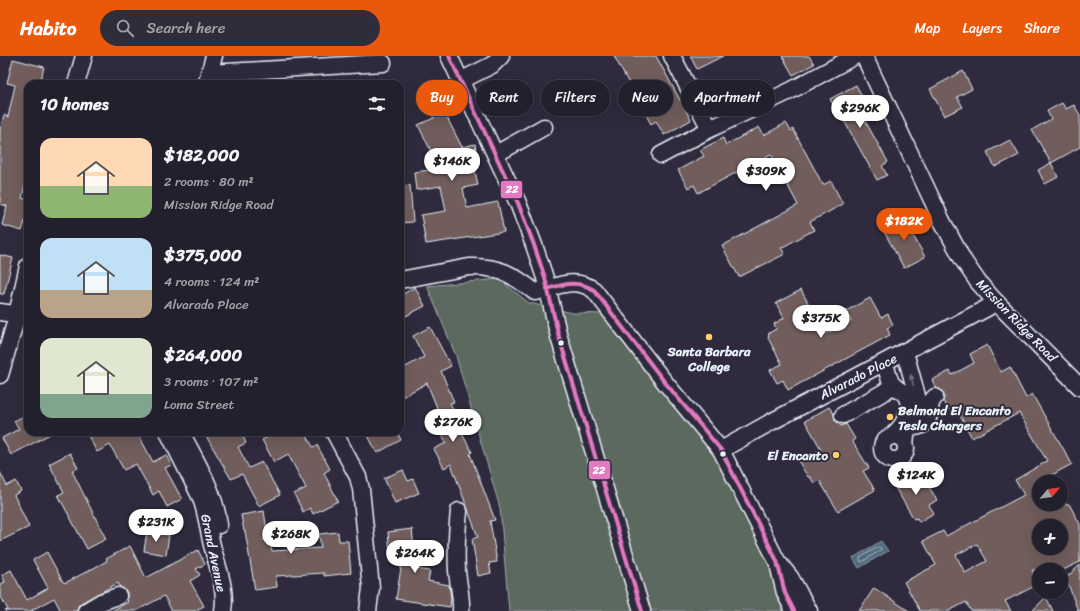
<!DOCTYPE html>
<meta charset="utf-8">
<style>
body{margin:0;font-family:Sriracha,sans-serif;background:#2f2d3a;color:#f1f3f6;height:100vh;display:flex;flex-direction:column;font-size:15px;white-space:nowrap}
*{box-sizing:border-box;margin:0}
p{font-size:13px;color:#a3a3aa}
.icon{flex:none;width:22px;height:22px;fill:none;stroke:currentColor;stroke-width:2;stroke-linecap:round;stroke-linejoin:round}
.map{position:relative;flex:1;overflow:hidden}
.sheet{position:absolute;left:24px;top:24px;width:380px;height:356px;display:flex;flex-direction:column;background:#23202e;border-radius:12px;box-shadow:0 4px 16px #0002,0 0 0 1px #403e4a}
.sheet>*{flex:none}
.top-card{position:absolute;left:416px;top:24px;width:380px;height:36px;display:flex;gap:8px}
.needle{width:26px;rotate:62deg}
.tools{position:absolute;left:1032px;top:419px;display:grid;gap:8px}
.tools a{display:grid;place-items:center;width:36px;height:36px;border-radius:50%;background:#23202e;box-shadow:0 4px 16px #0002,0 0 0 1px #403e4a;font-size:20px}
.price{position:absolute;translate:-50% -34px;padding:0 9px;border-radius:14px;background:#fff;color:#222;font-size:13px;line-height:26px;filter:drop-shadow(0 1px 2px #0008)}
.price::after{content:'';position:absolute;left:50%;top:24px;width:12px;height:9px;margin-left:-6px;background:inherit;clip-path:polygon(0 0,100% 0,50% 100%)}
.price.selected{background:#ea580c;color:#fff}
ul{padding:0;list-style:none}
li{display:flex;align-items:center;gap:12px;height:100px;padding:0 16px}
li span{display:grid;place-items:center;flex:none;width:112px;height:80px;border-radius:12px;color:#555}
li>.icon{margin-inline-start:auto}
span .icon{width:48px;height:48px;fill:#fffc;stroke-width:1}
li b{font-size:17px}
h2{display:flex;justify-content:space-between;align-items:center;height:48px;padding:0 16px;font-size:17px}
.tag{padding:0 14px;border-radius:18px;background:#23202e;box-shadow:0 4px 16px #0002,0 0 0 1px #403e4a;font-size:14px;line-height:36px}
.tag.selected{background:#ea580c;color:#fff}
header{display:flex;align-items:center;gap:24px;box-sizing:border-box;height:56px;padding:0 20px;background:#ea580c;color:#fff}
header strong{font-size:19px}
nav{display:flex;gap:22px;margin-inline-start:auto;font-size:14px}
.search{width:280px;height:36px;background:#2f2d3a;display:flex;align-items:center;gap:10px;box-sizing:border-box;padding:0 14px;border-radius:22px;color:#a3a3aa;font-size:15px}
.map>svg:first-child{display:block}
</style>
<header>
<strong>Habito</strong>
<div class="search"><svg class="icon" aria-label="search" viewBox="0 0 24 24"><circle cx="10" cy="10" r="6"/><path d="M15 15l6 6"/></svg>Search here</div>
<nav><a>Map</a><a>Layers</a><a>Share</a></nav>
</header>
<div class="map">
<svg width="1080" height="555" viewBox="0 0 1080 555">
<rect width="100%" height="100%" fill="#2f2a3d"/>
<filter id="ink" filterUnits="userSpaceOnUse"><feTurbulence type="fractalNoise" baseFrequency=".025" numOctaves="2"/><feDisplacementMap in="SourceGraphic" scale="8" xChannelSelector="R" yChannelSelector="G"/><feConvolveMatrix kernelMatrix="1 2 1 2 8 2 1 2 1" color-interpolation-filters="sRGB"/></filter>
<g filter="url(#ink)">
<path fill="#5c695f" stroke="#a2adac" d="M499 223 529 247 573 257 604 258 709 388 756 474 782 545 787 555H509L500 452 456 300 427 230Z"/>
<path fill="#51697b" stroke="#8d9fad" d="M881 485 888 495 859 512 853 502Z"/>
<g fill="none" stroke-linecap="round" stroke-linejoin="round">
<path stroke="#acbbc6" stroke-width="1" d="M879 491 881 492V494L862 506 860 505V502Z"/>
</g>
<g fill="#6f5d5c" stroke="#e8f1f8" fill-rule="evenodd">
<path d="M614 0H656L691 64 664 79 656 65 651 68Z"/>
<path d="M690 0H723L697 13Z"/>
<path d="M782 0H809L814 8 793 19Z"/>
<path d="M13 3 44 11 40 28H28V118L22 142 28 144V155L22 175 2 169 7 150 0 148V74L4 59 8 61 15 29 7 27Z"/>
<path d="M963 15 972 33 957 41 963 51 944 60 930 33Z"/>
<path d="M856 29 866 48 858 52 888 106 882 110 887 119 877 124 842 61 840 62 830 43Z"/>
<path d="M438 32 447 49 442 52 462 91 475 88 477 101 472 102 478 129 463 132 467 152 498 146 504 176 426 188 421 159 446 155 441 130 416 134 414 116 440 113 418 69 434 62 422 40Z"/>
<path d="M1062 47 1066 53 1074 49 1080 59V91L1051 107 1032 74 1051 63 1047 55Z"/>
<path d="M786 67 791 75 793 73 823 129 831 125 843 148 810 166 814 174 781 192 785 198 739 221 722 190 798 149 771 98 698 137 694 129 688 132 678 114 704 100 700 94 723 82 726 89 759 71 764 79Z"/>
<path d="M1010 84 1019 99 995 111 987 96Z"/>
<path d="M1051 107 1058 121 1045 128 1038 114Z"/>
<path d="M410 129 413 166 400 167V130Z"/>
<path d="M903 161 925 201 904 212 882 172Z"/>
<path d="M0 199 13 202 4 238H0Z"/>
<path d="M415 231 425 250 400 263V240Z"/>
<path d="M801 234 825 278 851 265 846 255 870 242 881 262 888 258 893 269 887 272 890 279 788 334 783 324 777 327 770 314 782 308 768 282 769 277 776 273 774 268 784 262 776 247Z"/>
<path d="M430 271 451 310 441 315 454 346 450 347 462 373 460 374 472 396 470 398 495 464 490 465 497 506 489 507 491 517 478 520 472 483 478 481 451 408 444 412 434 393 446 387 436 367 442 364 427 327 400 342V314L424 301 413 280Z"/>
<path d="M987 289 1001 316 1010 311 1026 342 1032 338 1072 408 1048 421 1051 426H1039V448H1069L1080 468V506L1063 514H1032L1039 528 1005 545 1011 555H971L966 546 949 555H920L904 526 936 509 923 485 943 475 946 480 1024 439 1015 424 1047 405 1019 357 972 382 955 350 948 354 943 345 944 338 941 334 936 332 932 324 950 315 952 319 974 307 970 298ZM1039 470H1061V492H1039ZM977 488 987 505 965 517 956 499Z"/>
<path d="M829 351 834 358 835 364 841 370 846 368 855 383 852 385 869 412 863 415 875 434 838 455 819 424 814 427 810 421H808L799 406 821 393 805 365Z"/>
<path d="M28 358V376H54L11 399 2 382 19 373 14 365Z"/>
<path d="M86 376H137L153 406 166 399 171 409 165 412 182 443 167 451 159 435 153 439 136 408 124 414 110 389 97 396Z"/>
<path d="M214 376H241L246 387 238 391 249 412 262 406 280 439 259 450 242 418 231 423 206 380Z"/>
<path d="M278 376H305L313 391 317 389 330 413 324 417 338 445 313 458 310 452 303 456 294 438 306 432 288 398 274 406 262 384Z"/>
<path d="M366 376H397L401 384 377 397Z"/>
<path d="M70 397 78 412 72 415 106 483 87 493 58 439 64 436 49 408Z"/>
<path d="M403 414 408 425 413 423 419 437 395 447 384 422Z"/>
<path d="M0 416 7 430 16 425 21 435 14 439 29 471 0 485Z"/>
<path d="M910 418 911 419 913 418 917 425 923 421 937 444 929 449 934 457 919 466 917 462 914 463 893 428Z"/>
<path d="M264 455 268 482 263 484H270L272 495 321 492 319 478 338 476 339 485H348L351 517 324 520V517L276 520 277 531 255 534 245 475H244L241 459Z"/>
<path d="M412 473 416 513 430 515 428 525 449 529 451 542 450 551 396 543 402 506 391 507 388 476Z"/>
<path d="M147 475 169 479 166 499 144 495Z"/>
<path d="M130 490 146 522 198 494 205 508 196 513 200 519 190 525 204 550 194 555H172L164 540 136 555H112L128 546 127 543V536L124 533 120 531 118 527 81 547 78 550 77 555H61L54 542 32 554 33 555H5L8 554 0 539V528L5 526 2 519 11 514 27 544 48 532 33 504 47 496 63 526H64L65 527 107 505 106 503Z"/>
<path d="M1080 509V555H1078L1066 522Z"/>
<path d="M874 532 909 555H859Z"/>
<path d="M1046 541 1053 555H1032Z"/>
</g>
<g fill="none" stroke-linecap="round" stroke-linejoin="round">
<g stroke="#e8f1f8" stroke-width="19">
<g id="minor">
<path d="M449 0 518 147 534 189 545 222 559 281 642 555"/>
<path d="M672 0 710 73"/>
<path d="M864 0 942 165 963 204 978 226 995 245 1080 331"/>
<path d="M209 17 383 7"/>
<path d="M460 25 492 9 501 0"/>
<path d="M207 26 214 0"/>
<path d="M76 28 84 0"/>
<path d="M496 98 544 71"/>
<path d="M661 99 710 73 790 35 855 0"/>
<path d="M400 224 469 211C499 210 512 218 535 236 556 231 574 220 594 234L663 324 721 394 777 505 790 521 809 555"/>
<path d="M0 256 28 260"/>
<path d="M905 296 917 340V349L907 370 905 388"/>
<path d="M885 307C887 313 888 322 892 328 896 333 903 335 906 340 915 354 901 373 890 381"/>
<path d="M0 319 15 267 28 210"/>
<path d="M843 359 884 336 893 329"/>
<path d="M903 368C913 373 926 372 929 359 931 352 929 346 935 341"/>
<path d="M168 376 201 442C206 456 208 470 211 485 216 508 227 531 223 555"/>
<path d="M181 376C196 406 215 435 219 469"/>
<path d="M334 376 358 421 361 433 371 532 368 555"/>
<circle cx="894" cy="392" r="12"/>
<path d="M721 394 771 366 987 252 995 245"/>
<path d="M459 455C457 475 456 495 457 514 458 528 462 541 461 555"/>
<path d="M779 512 785 537 794 555"/>
<path d="M86 555 101 546 118 540"/>
</g>
</g>
<use href="#minor" stroke="#2f2a3d" stroke-width="16"/>
<g stroke="#2f2a3d" stroke-width="7">
<g id="bus-1">
<path d="M449 0 518 147 534 189 545 222 559 281 642 555"/>
<path d="M547 233C565 228 577 224 594 234L663 324 721 394 777 505 785 537 794 555"/>
</g>
</g>
<use href="#bus-1" stroke="#e379c0" stroke-width="4"/>
</g>
<defs><path id="oneway-solid" d="M-6-.8H1V-3.2L6.5 0L1 3.2V.8H-6Z"/></defs>
<use fill="#70707e" href="#oneway-solid" transform="translate(912 324) rotate(-104)"/>
</g>
<g fill="#ffd166" stroke="#2f2a3d" stroke-width="1.5">
<circle cx="709" cy="281" r="4"/>
<circle cx="890" cy="361" r="4"/>
<circle cx="836" cy="399" r="4"/>
</g>
<g fill="#e8f1f8" stroke="#2f2a3d" stroke-width="1.5">
<circle cx="561" cy="287" r="3.5"/>
<circle cx="723" cy="398" r="3.5"/>
</g>
<g text-anchor="middle" stroke-width="4" stroke-linejoin="round" paint-order="stroke">
<g font-size="13" fill="#e8f1f8" stroke="#2f2a3d">
<text transform="translate(1017 264) rotate(46)" y="5">Mission Ridge Road</text>
<text transform="translate(858 320) rotate(-27)" y="5">Alvarado Place</text>
<text transform="translate(214 497) rotate(78)" y="5">Grand Avenue</text>
</g>
<g font-size="13" font-weight="bold" fill="#e8f1f8" stroke="#2f2a3d">
<text x="709" y="300">Santa Barbara<tspan x="709" dy="15">College</tspan></text>
<text x="898" y="359" text-anchor="start">Belmond El Encanto<tspan x="898" dy="15">Tesla Chargers</tspan></text>
<text x="828" y="404" text-anchor="end">El Encanto</text>
</g>
</g>
<g stroke="#2f2a3d" stroke-width="1.5">
<rect x="500" y="124" width="23" height="19" rx="4" fill="#e379c0"/>
<rect x="588" y="404" width="23" height="20" rx="4" fill="#e379c0"/>
</g>
<g font-size="11" text-anchor="middle" font-weight="bold" fill="#fff">
<text x="512" y="137">22</text>
<text x="599" y="418">22</text>
</g>
</svg>
<div class="tools">
<a><svg class="needle" viewBox="-14 -14 28 28"><path d="M0-13l5 13h-10z" fill="#e53935"/><path d="M0 13l5-13h-10z" fill="#a3a3aa"/></svg></a>
<a>+</a>
<a>−</a>
</div>
<b class="price" style="left:860px;top:73px">$296K</b>
<b class="price" style="left:452px;top:126px">$146K</b>
<b class="price" style="left:766px;top:136px">$309K</b>
<b class="price selected" style="left:904px;top:186px">$182K</b>
<b class="price" style="left:821px;top:283px">$375K</b>
<b class="price" style="left:453px;top:387px">$276K</b>
<b class="price" style="left:916px;top:440px">$124K</b>
<b class="price" style="left:156px;top:487px">$231K</b>
<b class="price" style="left:291px;top:499px">$268K</b>
<b class="price" style="left:415px;top:518px">$264K</b>
<div class="top-card">
<a class="tag selected">Buy</a>
<a class="tag">Rent</a>
<a class="tag">Filters</a>
<a class="tag">New</a>
<a class="tag">Apartment</a>
</div>
<section class="sheet">
<h2>10 homes<svg class="icon" aria-label="filters" viewBox="0 0 24 24"><path d="M4 7h16M4 17h16"/><circle cx="9" cy="7" r="2"/><circle cx="15" cy="17" r="2"/></svg></h2>
<ul>
<li><span style="background:linear-gradient(#ffd9b3 60%,#8fb573 0)"><svg class="icon" aria-label="home" viewBox="0 0 24 24"><path d="M3 11l9-7 9 7M6 9v11h12V9"/></svg></span><div><b>$182,000</b><p>2 rooms · 80 m²</p><p>Mission Ridge Road</p></div></li>
<li><span style="background:linear-gradient(#bfe0f5 65%,#b9a48a 0)"><svg class="icon" aria-label="home" viewBox="0 0 24 24"><path d="M3 11l9-7 9 7M6 9v11h12V9"/></svg></span><div><b>$375,000</b><p>4 rooms · 124 m²</p><p>Alvarado Place</p></div></li>
<li><span style="background:linear-gradient(#dfe7d0 70%,#7fa58c 0)"><svg class="icon" aria-label="home" viewBox="0 0 24 24"><path d="M3 11l9-7 9 7M6 9v11h12V9"/></svg></span><div><b>$264,000</b><p>3 rooms · 107 m²</p><p>Loma Street</p></div></li>
</ul>
</section>
</div>
